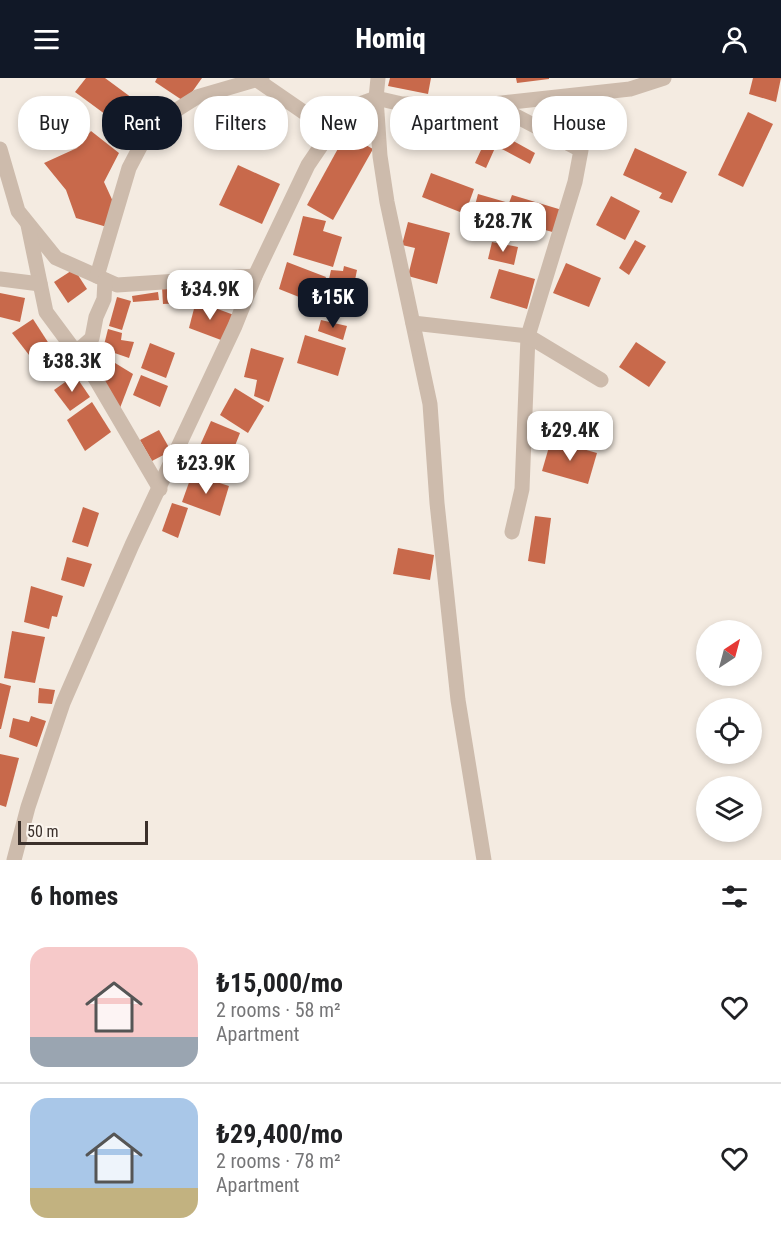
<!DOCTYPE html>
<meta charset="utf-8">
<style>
body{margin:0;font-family:"Roboto Condensed",sans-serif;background:#f6f6f6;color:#202124;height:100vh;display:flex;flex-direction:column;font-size:22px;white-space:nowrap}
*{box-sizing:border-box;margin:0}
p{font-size:20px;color:#757577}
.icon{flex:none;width:33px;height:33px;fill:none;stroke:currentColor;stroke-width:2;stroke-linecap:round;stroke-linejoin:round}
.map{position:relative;height:782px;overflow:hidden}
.drawer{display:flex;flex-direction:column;background:#fff;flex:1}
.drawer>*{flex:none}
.guide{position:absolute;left:18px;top:18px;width:746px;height:54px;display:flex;gap:12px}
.needle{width:39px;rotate:36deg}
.controls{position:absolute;left:696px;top:542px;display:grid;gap:12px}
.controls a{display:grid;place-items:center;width:66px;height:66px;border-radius:50%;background:#fff;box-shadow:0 3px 9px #0003;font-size:30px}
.scale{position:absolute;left:18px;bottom:15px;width:130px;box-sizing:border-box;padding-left:6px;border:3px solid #3b302b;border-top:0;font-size:16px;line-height:21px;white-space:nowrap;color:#3b302b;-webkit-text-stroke:4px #fbf5ee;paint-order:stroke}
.price{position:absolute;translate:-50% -51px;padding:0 14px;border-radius:12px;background:#fff;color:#222;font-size:20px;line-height:39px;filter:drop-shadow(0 2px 3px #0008)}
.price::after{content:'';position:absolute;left:50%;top:36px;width:18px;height:14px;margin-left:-9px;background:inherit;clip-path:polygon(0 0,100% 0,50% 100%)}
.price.selected{background:#111827;color:#fff}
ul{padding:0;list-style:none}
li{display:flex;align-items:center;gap:18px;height:150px;padding:0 30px}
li+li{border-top:2px solid #e0e0e0}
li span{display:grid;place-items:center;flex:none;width:168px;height:120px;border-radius:18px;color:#555}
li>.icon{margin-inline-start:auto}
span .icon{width:72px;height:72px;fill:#fffc;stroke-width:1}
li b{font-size:26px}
h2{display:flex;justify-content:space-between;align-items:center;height:72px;padding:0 30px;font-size:26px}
.tag{padding:0 21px;border-radius:24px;background:#fff;box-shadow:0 3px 9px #0003;font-size:21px;line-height:54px}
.tag.selected{background:#111827;color:#fff}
header{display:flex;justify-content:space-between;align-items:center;height:78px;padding:0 30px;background:#111827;color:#fff;font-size:27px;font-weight:800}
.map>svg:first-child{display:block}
</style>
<header><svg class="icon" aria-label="menu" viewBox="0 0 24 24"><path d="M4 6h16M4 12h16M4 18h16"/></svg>Homiq<svg class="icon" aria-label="person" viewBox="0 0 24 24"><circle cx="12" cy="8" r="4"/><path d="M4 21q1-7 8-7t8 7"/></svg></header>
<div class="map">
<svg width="781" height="782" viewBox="0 0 781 782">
<rect width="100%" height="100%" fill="#f4ebe1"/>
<g fill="#c8694b">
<path d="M86 0H105L151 34 132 56 75 14Z"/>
<path d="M157 0H202L185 24 155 4Z"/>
<path d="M390 0H431L428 16 388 8Z"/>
<path d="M516 0H549V1L517 5Z"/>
<path d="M753 0H781L776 24 749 16Z"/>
<path d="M748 34 773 46 743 109 718 97Z"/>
<path d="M446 37 499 61 486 90 475 85 481 72 461 63 457 70 436 61Z"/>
<path d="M91 53 119 75 104 104 115 128 107 149 76 140 66 112 44 85 77 70Z"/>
<path d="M346 56 373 71 333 142 307 127Z"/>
<path d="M506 59 535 75 530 86 500 70Z"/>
<path d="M635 70 687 94 672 125 659 120 662 115 623 97Z"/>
<path d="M238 87 280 106 262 146 219 127Z"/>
<path d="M431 95 474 111 465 136 422 119Z"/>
<path d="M478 116 509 125 512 117 562 132 556 155 509 142 505 157 470 146Z"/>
<path d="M611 118 640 133 625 162 596 147Z"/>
<path d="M303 138 326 143 323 153 342 159 333 189 293 177Z"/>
<path d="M408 144 450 155 437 206 408 198 415 170 402 167Z"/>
<path d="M635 162 646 168 629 197 619 190Z"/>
<path d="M492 164 518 169 514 187 488 181Z"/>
<path d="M287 184 326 199 321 212 309 207 304 221 279 211Z"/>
<path d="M566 185 601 200 589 229 553 215Z"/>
<path d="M344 188 357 192 354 207 329 201 331 192 343 193Z"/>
<path d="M74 191 87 211 68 225 54 204Z"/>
<path d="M499 191 535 201 527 231 490 220Z"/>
<path d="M162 209H185V225L163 226Z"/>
<path d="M158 214 159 222 133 224 132 218Z"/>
<path d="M0 215 25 220 20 244 0 239Z"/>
<path d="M117 219 131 223 122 252 109 248Z"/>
<path d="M196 223 234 237 221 262 189 250Z"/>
<path d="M33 241 53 272 36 286 12 255Z"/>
<path d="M321 242 347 248 343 262 318 253Z"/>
<path d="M108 251 122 255 121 262 134 264 129 280 103 271Z"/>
<path d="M305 257 346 270 338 298 297 285Z"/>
<path d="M636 264 666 284 649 309 619 289Z"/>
<path d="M150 265 175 275 166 300 141 290Z"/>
<path d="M251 270 284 280 269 324 254 318 257 302 244 299Z"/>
<path d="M102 277 133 296 120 330 97 293Z"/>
<path d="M75 297 90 319 70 333 54 312Z"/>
<path d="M141 297 168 308 160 329 133 317Z"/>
<path d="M235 310 264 328 248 355 220 337Z"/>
<path d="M92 324 111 354 85 373 67 342Z"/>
<path d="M211 343 240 355 229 383 198 372Z"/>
<path d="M159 352 171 373 152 383 140 362Z"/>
<path d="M551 362 597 375 588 406 542 393Z"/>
<path d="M194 381 231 389 228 399 191 390Z"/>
<path d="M192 396 229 408 220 438 182 424Z"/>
<path d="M172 425 188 430 178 460 162 453Z"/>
<path d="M83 429 99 435 88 469 72 464Z"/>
<path d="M535 438 551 440 545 486 528 483Z"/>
<path d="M398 470 434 477 430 502 393 496Z"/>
<path d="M67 479 92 486 84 509 61 502Z"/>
<path d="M31 508 63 518 57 539 52 538 49 551 24 544Z"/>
<path d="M12 553 45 559 35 605 4 600Z"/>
<path d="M0 605 11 608 1 651H0Z"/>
<path d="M39 610 55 612 52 626 38 625Z"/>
<path d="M31 638 46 643 37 669 9 659 13 640 29 644Z"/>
<path d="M0 676 19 680 6 729 0 727Z"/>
</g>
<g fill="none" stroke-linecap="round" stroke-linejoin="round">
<g stroke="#cdbbac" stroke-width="15">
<path d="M378 0 376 20 380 78 387 124 430 326 437 425 458 622 484 782"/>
<path d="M257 2 331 53"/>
<path d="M493 26 581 72 575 104 528 258 522 411 512 454"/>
<path d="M0 71 18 133 56 180 117 207 255 198"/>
<path d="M28 147 46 234 95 300 160 411"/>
<path d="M97 198 129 90 151 48 197 19 262 0"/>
<path d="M0 201 40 206"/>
<path d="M413 245 528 258 601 302"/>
<path d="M74 272 82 269 92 260 96 239 104 221 105 202"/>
<path d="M14 782 28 729 63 625 132 467 235 248 255 198 308 87 346 31 376 20 402 26H493L630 11 664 0"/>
</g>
</g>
</svg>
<div class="controls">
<a><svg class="needle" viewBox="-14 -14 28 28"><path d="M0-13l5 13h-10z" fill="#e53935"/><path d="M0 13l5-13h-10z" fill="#757577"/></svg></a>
<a><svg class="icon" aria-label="locate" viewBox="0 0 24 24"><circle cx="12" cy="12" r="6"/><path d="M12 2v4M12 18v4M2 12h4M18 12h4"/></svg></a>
<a><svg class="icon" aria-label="layers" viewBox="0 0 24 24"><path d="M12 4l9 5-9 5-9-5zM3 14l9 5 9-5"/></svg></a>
</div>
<div class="scale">50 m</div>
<b class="price" style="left:503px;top:175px">₺28.7K</b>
<b class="price" style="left:210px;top:243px">₺34.9K</b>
<b class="price selected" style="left:333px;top:251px">₺15K</b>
<b class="price" style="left:72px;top:315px">₺38.3K</b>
<b class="price" style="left:570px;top:384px">₺29.4K</b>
<b class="price" style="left:206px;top:417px">₺23.9K</b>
<div class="guide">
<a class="tag">Buy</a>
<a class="tag selected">Rent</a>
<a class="tag">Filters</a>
<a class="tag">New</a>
<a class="tag">Apartment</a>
<a class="tag">House</a>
</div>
</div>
<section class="drawer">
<h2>6 homes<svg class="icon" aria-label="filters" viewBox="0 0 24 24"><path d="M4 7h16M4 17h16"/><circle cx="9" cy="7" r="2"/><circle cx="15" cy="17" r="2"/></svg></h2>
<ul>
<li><span style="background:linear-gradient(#f6c9c9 75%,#9aa5b1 0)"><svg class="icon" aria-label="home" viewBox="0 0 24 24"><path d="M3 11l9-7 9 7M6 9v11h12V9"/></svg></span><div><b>₺15,000/mo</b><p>2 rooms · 58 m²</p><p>Apartment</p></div><svg class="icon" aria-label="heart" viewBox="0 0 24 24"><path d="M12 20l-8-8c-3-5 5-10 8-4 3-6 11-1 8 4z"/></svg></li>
<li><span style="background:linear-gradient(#a9c7e8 75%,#c2b280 0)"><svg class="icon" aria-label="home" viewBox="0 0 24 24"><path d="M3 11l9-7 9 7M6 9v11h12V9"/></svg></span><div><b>₺29,400/mo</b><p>2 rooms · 78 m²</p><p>Apartment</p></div><svg class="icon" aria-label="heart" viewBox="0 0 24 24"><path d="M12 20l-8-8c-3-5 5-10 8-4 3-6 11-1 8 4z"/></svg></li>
</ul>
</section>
